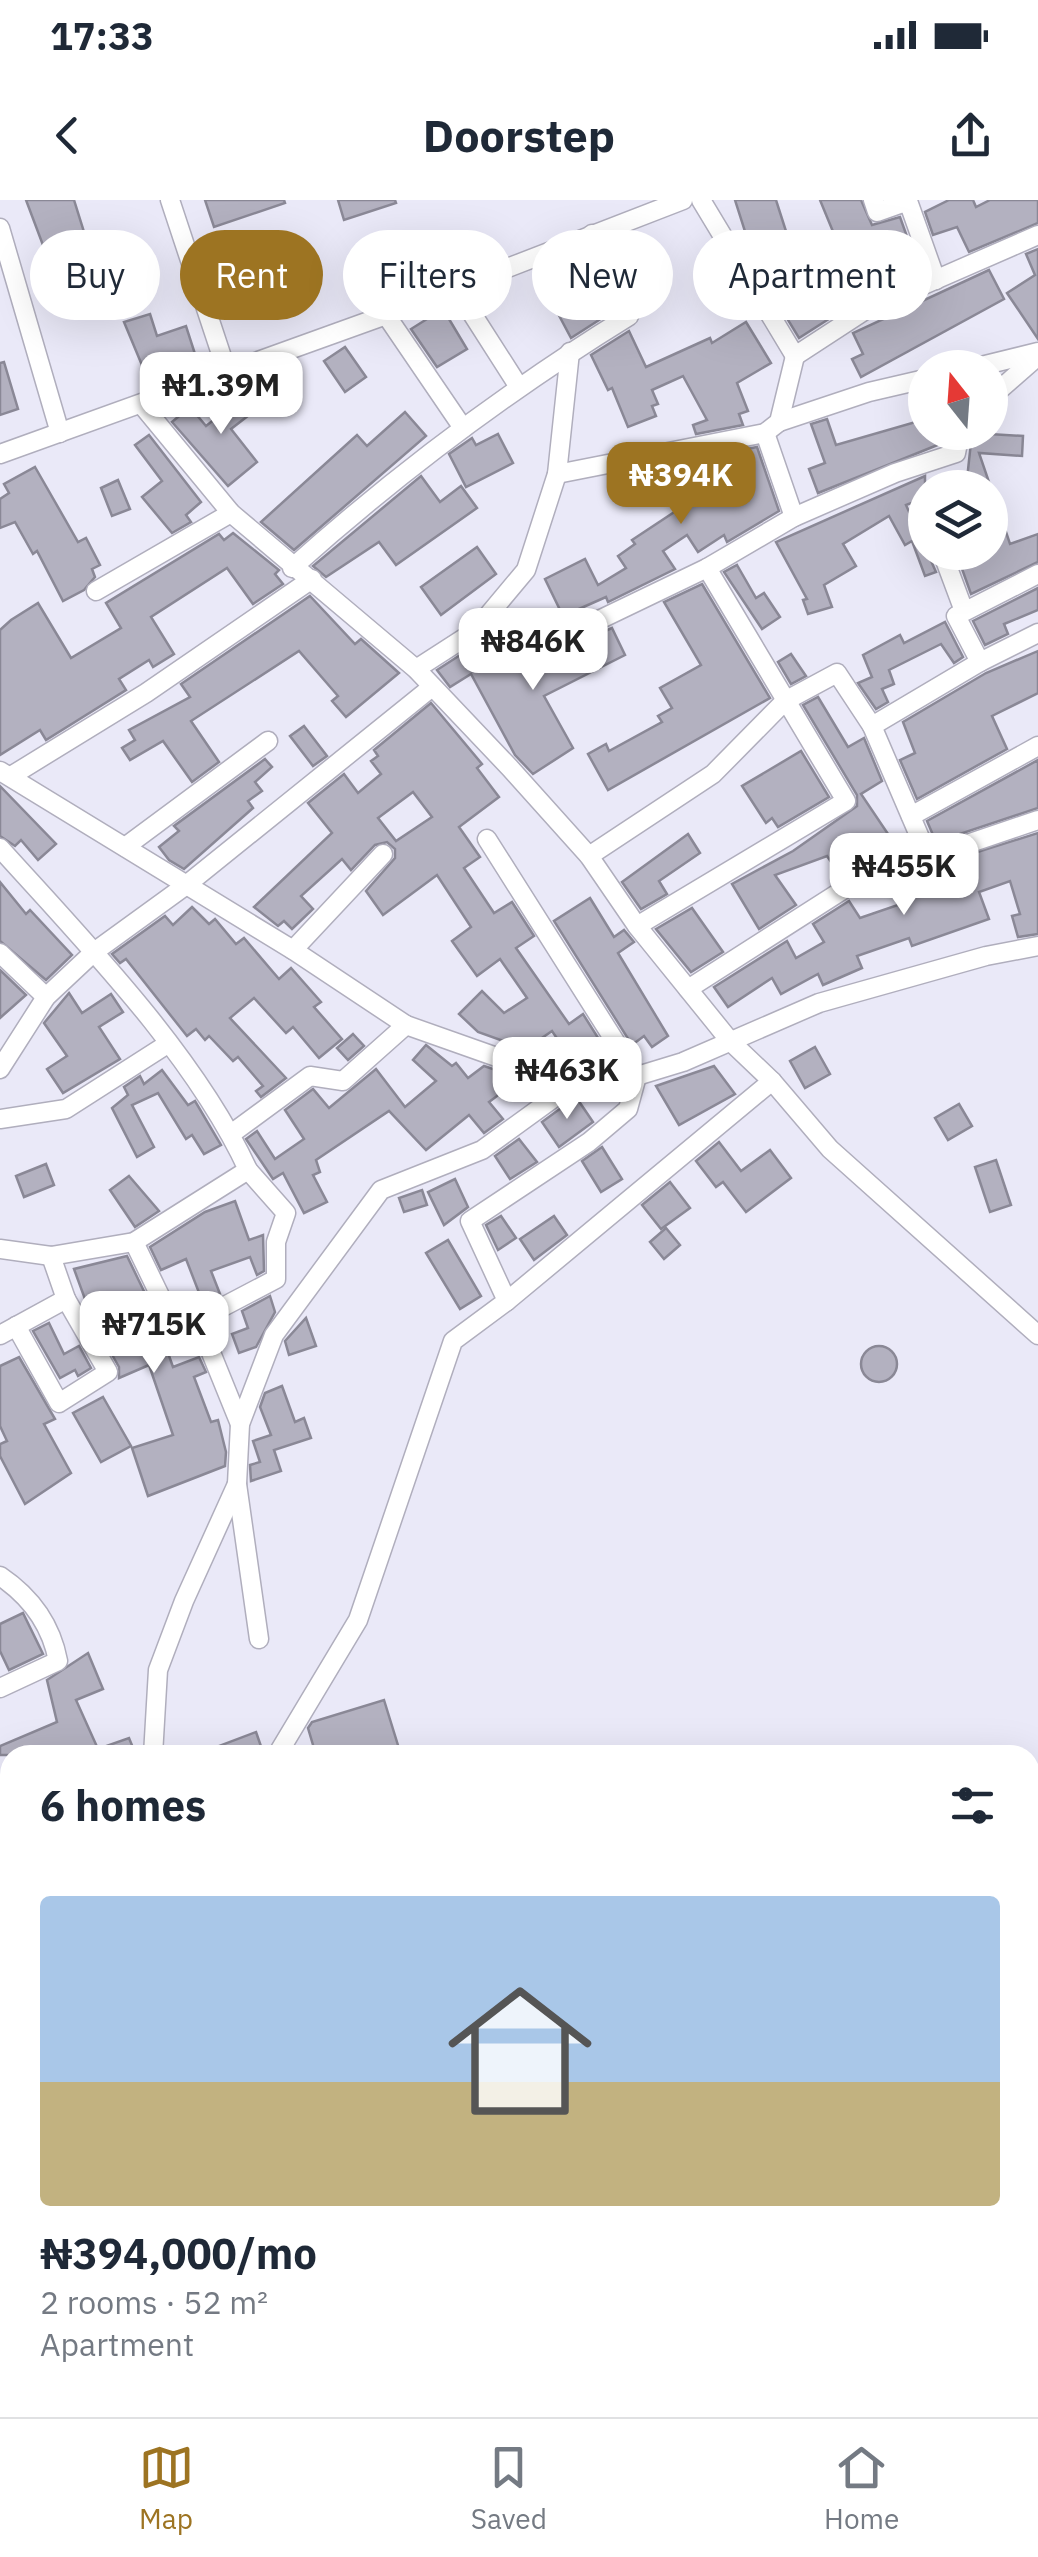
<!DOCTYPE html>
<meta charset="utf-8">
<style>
body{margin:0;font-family:"IBM Plex Sans",sans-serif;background:#f2f2f3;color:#1f2937;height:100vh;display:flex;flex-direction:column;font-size:38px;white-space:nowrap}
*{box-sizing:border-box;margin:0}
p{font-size:32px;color:#747a83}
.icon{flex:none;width:55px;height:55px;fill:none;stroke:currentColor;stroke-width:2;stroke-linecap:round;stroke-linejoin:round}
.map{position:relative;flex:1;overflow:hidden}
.sheet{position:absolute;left:0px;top:1545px;width:1040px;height:672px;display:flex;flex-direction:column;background:#fff;border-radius:30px 30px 0 0;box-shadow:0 10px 40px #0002}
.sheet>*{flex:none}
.top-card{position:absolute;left:30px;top:30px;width:980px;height:90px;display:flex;gap:20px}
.needle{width:65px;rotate:343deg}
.tools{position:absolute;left:908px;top:150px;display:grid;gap:20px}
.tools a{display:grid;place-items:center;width:100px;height:100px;border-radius:50%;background:#fff;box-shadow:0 10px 40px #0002;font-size:50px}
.price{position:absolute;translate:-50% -85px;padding:0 22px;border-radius:20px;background:#fff;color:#222;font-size:32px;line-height:65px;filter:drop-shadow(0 2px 5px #0008)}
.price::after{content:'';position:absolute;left:50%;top:60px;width:30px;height:22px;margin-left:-15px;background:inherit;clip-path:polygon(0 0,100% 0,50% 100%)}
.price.on{background:#9d7422;color:#fff}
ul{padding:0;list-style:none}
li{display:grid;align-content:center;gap:20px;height:530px;padding:0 40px}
li span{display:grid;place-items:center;height:310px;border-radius:10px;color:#555}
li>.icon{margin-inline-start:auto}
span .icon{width:180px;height:180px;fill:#fffc;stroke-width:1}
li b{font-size:42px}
h2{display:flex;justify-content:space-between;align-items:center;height:120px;padding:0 40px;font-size:42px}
.chip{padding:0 35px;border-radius:45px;background:#fff;box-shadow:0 10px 40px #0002;font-size:35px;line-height:90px}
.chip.on{background:#9d7422;color:#fff}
.status{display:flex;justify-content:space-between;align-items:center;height:70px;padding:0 50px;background:#fff;direction:ltr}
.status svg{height:28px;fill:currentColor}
header{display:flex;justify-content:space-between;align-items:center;height:130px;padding:0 40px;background:#fff;font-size:45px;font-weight:700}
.menu{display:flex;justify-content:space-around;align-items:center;height:140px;border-top:2px solid #e0e1e3;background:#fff;font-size:28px;color:#747a83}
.menu a{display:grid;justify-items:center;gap:5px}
.menu .on{color:#9d7422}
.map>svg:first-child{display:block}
</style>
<div class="status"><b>17:33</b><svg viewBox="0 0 49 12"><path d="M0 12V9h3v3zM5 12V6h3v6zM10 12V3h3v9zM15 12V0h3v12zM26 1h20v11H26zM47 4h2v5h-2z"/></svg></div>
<header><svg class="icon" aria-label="back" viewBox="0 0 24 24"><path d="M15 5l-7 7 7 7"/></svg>Doorstep<svg class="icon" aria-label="share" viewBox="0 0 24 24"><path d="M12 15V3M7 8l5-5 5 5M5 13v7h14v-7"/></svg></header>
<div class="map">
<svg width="1038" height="2217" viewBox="0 0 1038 2217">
<rect width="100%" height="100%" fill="#eae9f8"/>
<g fill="#b3b1c0" stroke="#8a8896" stroke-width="2.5" fill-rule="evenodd">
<path d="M26 0H74L94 64 55 77Z"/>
<path d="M205 0H284L285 3 214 27Z"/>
<path d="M338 0H395L396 3 344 20Z"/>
<path d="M735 0H776L793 53 775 59 795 97 848 68 820 0H861L872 25 900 17 920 73 880 90 874 76 841 91 849 106 799 138 757 69Z"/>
<path d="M949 0H973L976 7 990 0H1038V23L969 52 957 27 933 35 925 12Z"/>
<path d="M1038 49V139L1007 93 1035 75 1026 54Z"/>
<path d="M989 70 1004 99 861 177 852 159 863 154 853 133Z"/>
<path d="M603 89 613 111 571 138 554 106 571 97 575 105Z"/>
<path d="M443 109 467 149 437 167 411 129Z"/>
<path d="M150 114 157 136 186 126 195 154 144 170 124 122Z"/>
<path d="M746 122 771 163 737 183 748 211 739 214 743 225 696 234 693 225 707 220 683 176 652 190 658 204 652 206 656 216 628 227 612 188 608 190 591 155 629 131 646 167 710 138 712 143Z"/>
<path d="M345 147 366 177 345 192 324 161Z"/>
<path d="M4 162 18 209 0 215V163Z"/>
<path d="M238 182 258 208 231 229 257 262 228 286 172 222 190 207 206 226 235 203 225 192Z"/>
<path d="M405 212 426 236 294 350 261 322 357 235 367 246Z"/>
<path d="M827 219 836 245 919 221 923 232H947L945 242 818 293 809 269 825 263 811 224Z"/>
<path d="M972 233 1023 236 1022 256 979 253 991 288H970L967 279Z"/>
<path d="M498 234 513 263 466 287 449 254 472 238 476 245Z"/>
<path d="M149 235 201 302 186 315 191 322 172 333 142 297 162 281 135 245Z"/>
<path d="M757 247 779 311 727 342 724 335 698 352 687 335 663 351 675 369 608 402 606 397 563 416 545 379 585 359 598 385 626 368 618 356 635 344 632 340 694 299 678 268 692 260Z"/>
<path d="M35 267 78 342 86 338 100 365 92 369 95 377 84 390 63 401 37 351 33 354 15 322 0 328V299L9 293 4 284Z"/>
<path d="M421 276 440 302 461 286 477 308 396 365 379 342 326 377 313 366Z"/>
<path d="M925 276V298L906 305 936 372 925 376 912 341 905 345 889 316 843 344 856 366 824 385 832 407 808 414 803 400 807 399 776 342Z"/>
<path d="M118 280 130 309 112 316 101 288Z"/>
<path d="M993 293 1010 344 1038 334V362L971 394 956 352H990Z"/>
<path d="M233 333 279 370 275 374 283 384 253 404 227 368 151 417 174 454 153 467 149 460 119 479 126 490 46 540 40 530 0 555V430L11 420 38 403 71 458 121 428 106 403 219 334 224 340Z"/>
<path d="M477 347 496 374 441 415 421 387Z"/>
<path d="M737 365 756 398 764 393 780 417 762 429 724 372Z"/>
<path d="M702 384 770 498 608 590 588 554 606 544 609 551 662 522 658 516 672 508 660 488 701 465 664 402Z"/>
<path d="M1038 388V410L1004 424 1008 434 985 445 973 421Z"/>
<path d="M310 396 355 444 361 439 399 473 346 517 332 501 338 496 299 451 191 521 219 562 192 582 163 541 130 560 122 548 135 540 129 530 190 497 181 484Z"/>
<path d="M945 422 963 457 954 463 941 444 889 470 894 484 882 489 888 502 876 509 858 483 872 477 863 455 900 435 904 443Z"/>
<path d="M612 428 625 455 544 496 573 548 533 574 515 555 471 474 450 487 437 470 471 448 482 467 476 471 515 451 528 453 534 463Z"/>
<path d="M1038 451V493L992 516 1007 549 917 599 900 560 915 553 903 522 986 473Z"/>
<path d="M791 454 806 476 791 484 778 462Z"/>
<path d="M818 497 848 547 864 538 882 581 861 594 890 637 838 672 827 656 775 675 796 705 759 729 732 684 793 651 857 606V595L803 505Z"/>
<path d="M431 503 482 564 477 568 499 597 459 627 480 657 464 668 494 713 512 702 534 736 516 748 569 824 583 814 605 849 577 868 552 831 526 849 478 832 459 814 482 791 504 813 527 798 500 759 477 776 452 741 471 727 437 675 383 715 366 691 395 658V649L387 642 375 645 351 670 342 659 301 696 313 709 292 729 284 721 278 726 254 707 332 633 308 603 344 574 358 593 381 574 371 561 378 556 374 550ZM413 592 432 617 396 641 378 618Z"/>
<path d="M304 526 327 556 313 566 290 536Z"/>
<path d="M801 551 829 597 778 627 772 618 766 623 742 586Z"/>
<path d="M265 559 272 567 255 582 262 591 248 601 253 608 184 669 169 660 159 647 179 631 174 626Z"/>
<path d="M1038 560V608L936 642 927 621Z"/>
<path d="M0 586 56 644 38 660 21 640 15 646 0 636Z"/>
<path d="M1038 633V734L1018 737 1012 716 1020 714 1010 681 979 692 989 719 912 746 909 738 857 756 862 768 823 785 818 774 781 794 772 778 728 807 714 787 787 741 796 758 824 742 813 724 849 701 860 718 898 705 889 680Z"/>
<path d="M688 634 700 653 659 681 667 694 641 709 622 682Z"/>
<path d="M0 682 26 714 30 710 72 755 46 780 0 741Z"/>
<path d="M590 698 614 737 624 730 634 742 618 753 668 836 652 847 644 836 632 845 554 721Z"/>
<path d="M192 707 209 724 215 719 236 744 244 738 279 779 291 768 321 802 314 807 342 839 319 858 293 827 286 833 254 798 230 818 286 878 261 897 256 891 263 886 238 857 233 861 209 836 205 840 196 829 187 836 126 759 120 763 112 754 165 716 173 725Z"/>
<path d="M692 708 723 752 691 772 656 729Z"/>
<path d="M0 770 26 795 0 818Z"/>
<path d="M69 793 82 813 111 794 123 812 99 827 120 859 63 893 47 869 67 856 44 823Z"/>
<path d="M353 834 364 846 348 860 337 848Z"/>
<path d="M426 845 452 866 456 863 468 878 484 866 496 870 509 887 489 902 503 919 484 933 469 915 426 950 389 911 316 960 320 972 313 975 327 1002 304 1013 283 973 273 979 246 939 257 931 275 959 304 939 285 910 313 889 329 908 376 869 405 907 436 881 413 860Z"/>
<path d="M815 847 830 874 805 888 790 861Z"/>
<path d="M714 866 735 894 679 925 656 886Z"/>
<path d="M162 870 188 905 195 901 221 945 204 954 192 935 186 939 158 893 132 905 154 947 137 957 112 908 128 895 124 887 140 876 144 884Z"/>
<path d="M576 897 593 922 559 947 542 922Z"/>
<path d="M959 904 972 926 948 940 935 918Z"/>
<path d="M519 939 537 962 510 979 495 956Z"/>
<path d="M719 942 741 971 770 950 791 978 746 1012 723 982 716 987 696 961Z"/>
<path d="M602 947 622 979 601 992 582 961Z"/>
<path d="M996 960 1011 1005 990 1012 975 967Z"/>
<path d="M46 964 54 985 24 997 16 976Z"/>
<path d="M129 976 159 1011 135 1027 110 990Z"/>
<path d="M455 979 468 1007 444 1025 428 992Z"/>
<path d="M670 982 690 1008 661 1029 642 1005Z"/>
<path d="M422 990 427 1005 404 1012 399 998Z"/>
<path d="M235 1001 249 1040 263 1035 264 1071 257 1075 250 1057 211 1071 220 1094 203 1103 186 1059 161 1070 150 1047 205 1012Z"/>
<path d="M501 1016 516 1038 498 1050 486 1025Z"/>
<path d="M554 1016 567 1035 534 1060 520 1039Z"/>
<path d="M666 1028 680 1045 664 1059 650 1042Z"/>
<path d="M448 1040 481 1096 460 1109 426 1053Z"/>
<path d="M127 1056 166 1137 163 1139 173 1167 199 1157 206 1172 194 1177 211 1222 218 1220 226 1252 225 1266 148 1296 132 1248 173 1235 149 1165 119 1178V1167L93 1121 74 1069Z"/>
<path d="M270 1096 275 1112 256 1147 239 1153 232 1134 248 1128 242 1111Z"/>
<path d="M306 1118 316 1146 289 1155 285 1141Z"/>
<path d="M49 1123 64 1154 79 1146 91 1168 78 1176 75 1170 60 1178 33 1131Z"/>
<circle cx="879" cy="1164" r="18"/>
<path d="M19 1157 55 1219 44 1224 71 1273 25 1304 0 1256V1244L7 1241 0 1226V1166Z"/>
<path d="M282 1186 295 1222 304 1218 311 1238 274 1250 281 1271 251 1281 250 1265 260 1262 253 1241 271 1235 260 1207 265 1193Z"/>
<path d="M103 1197 131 1246 101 1262 73 1213Z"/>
<path d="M23 1413 43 1454 9 1470 0 1451V1424Z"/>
<path d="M88 1453 103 1489 76 1500 98 1549 129 1538 136 1555H0V1546L57 1522 47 1480Z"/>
<path d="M384 1500 401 1555H316L308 1528 312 1522Z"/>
<path d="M256 1532 264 1555H203V1552Z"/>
<path d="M0 2180 10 2208 17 2213 9 2217H0Z"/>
</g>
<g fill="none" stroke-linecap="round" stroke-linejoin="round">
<g stroke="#b0aebd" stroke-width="21">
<g id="street">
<path d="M170 0 227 172"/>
<path d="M701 0 795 156 864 111 1038 35"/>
<path d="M873 0 877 12 908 1 936 80"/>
<path d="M0 28 60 233"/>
<path d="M455 87 519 187"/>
<path d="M386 115 463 228"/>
<path d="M973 168 1038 152"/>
<path d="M990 198 1038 156"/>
<path d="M142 205 231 313 416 469 510 568 589 656 637 726 730 841 772 881 830 949 1038 1135"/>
<path d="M779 222 869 192 925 179"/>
<path d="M765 233 794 317"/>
<path d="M0 254 386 115 683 0"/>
<path d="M557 274 765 233 779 222 795 156"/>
<path d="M942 352 964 411"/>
<path d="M292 368C397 274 509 190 629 116L592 34"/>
<path d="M96 391 231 313"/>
<path d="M475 431 526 370 557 274 570 152"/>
<path d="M980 462 1038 433"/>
<path d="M416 469 475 431 549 444 707 368 794 317 895 273 956 253 960 232"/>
<path d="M0 571 293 750 406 825 573 884 637 876 683 862 819 803 986 756 1038 746"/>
<path d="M11 576 146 493 312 379"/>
<path d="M911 616 1038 546"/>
<path d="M921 640 929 657 1038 620"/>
<path d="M125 647 268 541"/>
<path d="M0 648C84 741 196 856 248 970L134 1042 51 1056 0 1049"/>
<path d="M589 656 713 574 785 501 837 473 872 526 980 462 956 416 1038 374"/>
<path d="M637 726 846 601 707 368"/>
<path d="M293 750 383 654"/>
<path d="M0 753 46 797"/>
<path d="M688 789 921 640 872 526"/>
<path d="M0 869 46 797 94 752 185 686 432 487"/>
<path d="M0 919 66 909 166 845"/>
<path d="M231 934 310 876 343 881 406 825"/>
<path d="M134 1042 177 1131 276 1079V1042L286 1013 248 970"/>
<path d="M507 1101 772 881"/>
<path d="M199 1123 240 1224"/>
<path d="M16 1126 59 1203 108 1172 66 1099"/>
<path d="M0 1135 66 1099 51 1056"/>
<path d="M0 1376C31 1397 51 1424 58 1461L0 1488"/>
<path d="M259 1439 237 1284 240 1224 274 1135 381 990 482 950 573 884"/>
<path d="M153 1555 158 1470 184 1401 237 1284"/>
<path d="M277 1555 358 1420 453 1141 507 1101 470 1021 589 942 628 909 637 876 487 639"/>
<path d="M0 1748 10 1742"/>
<path d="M0 1892 10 1898"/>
<path d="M0 2061 10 2058"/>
<path d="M1030 2083 1038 2065"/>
<path d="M0 2117 10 2112"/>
<path d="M729 2208 744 2217"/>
<path d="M959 2217 965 2208"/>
</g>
</g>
<use href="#street" stroke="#fff" stroke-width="18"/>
</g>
</svg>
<div class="tools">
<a><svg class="needle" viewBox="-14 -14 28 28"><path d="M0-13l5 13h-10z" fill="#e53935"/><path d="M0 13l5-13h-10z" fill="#747a83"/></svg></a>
<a><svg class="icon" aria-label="layers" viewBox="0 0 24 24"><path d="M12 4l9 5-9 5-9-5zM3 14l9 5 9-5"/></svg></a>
</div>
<b class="price" style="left:221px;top:237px">₦1.39M</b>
<b class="price on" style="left:681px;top:327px">₦394K</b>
<b class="price" style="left:533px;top:493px">₦846K</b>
<b class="price" style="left:904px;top:718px">₦455K</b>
<b class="price" style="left:567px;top:922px">₦463K</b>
<b class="price" style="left:154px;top:1176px">₦715K</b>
<div class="top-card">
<a class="chip">Buy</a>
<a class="chip on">Rent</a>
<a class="chip">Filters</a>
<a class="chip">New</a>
<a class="chip">Apartment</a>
</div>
<section class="sheet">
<h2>6 homes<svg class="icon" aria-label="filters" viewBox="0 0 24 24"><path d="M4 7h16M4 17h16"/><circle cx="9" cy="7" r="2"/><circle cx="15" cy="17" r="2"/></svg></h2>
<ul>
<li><span style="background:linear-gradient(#a9c7e8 60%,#c2b280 0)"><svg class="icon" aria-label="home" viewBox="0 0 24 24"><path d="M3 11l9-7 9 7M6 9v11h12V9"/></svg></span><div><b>₦394,000/mo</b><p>2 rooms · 52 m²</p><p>Apartment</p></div></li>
</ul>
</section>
</div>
<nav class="menu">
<a class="on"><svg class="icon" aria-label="map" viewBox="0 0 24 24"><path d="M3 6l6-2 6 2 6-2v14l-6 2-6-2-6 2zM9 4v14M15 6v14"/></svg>Map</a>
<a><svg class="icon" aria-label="saved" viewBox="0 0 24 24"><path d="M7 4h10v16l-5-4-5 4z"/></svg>Saved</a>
<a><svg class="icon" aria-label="home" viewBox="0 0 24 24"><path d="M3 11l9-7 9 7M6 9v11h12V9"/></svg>Home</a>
</nav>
